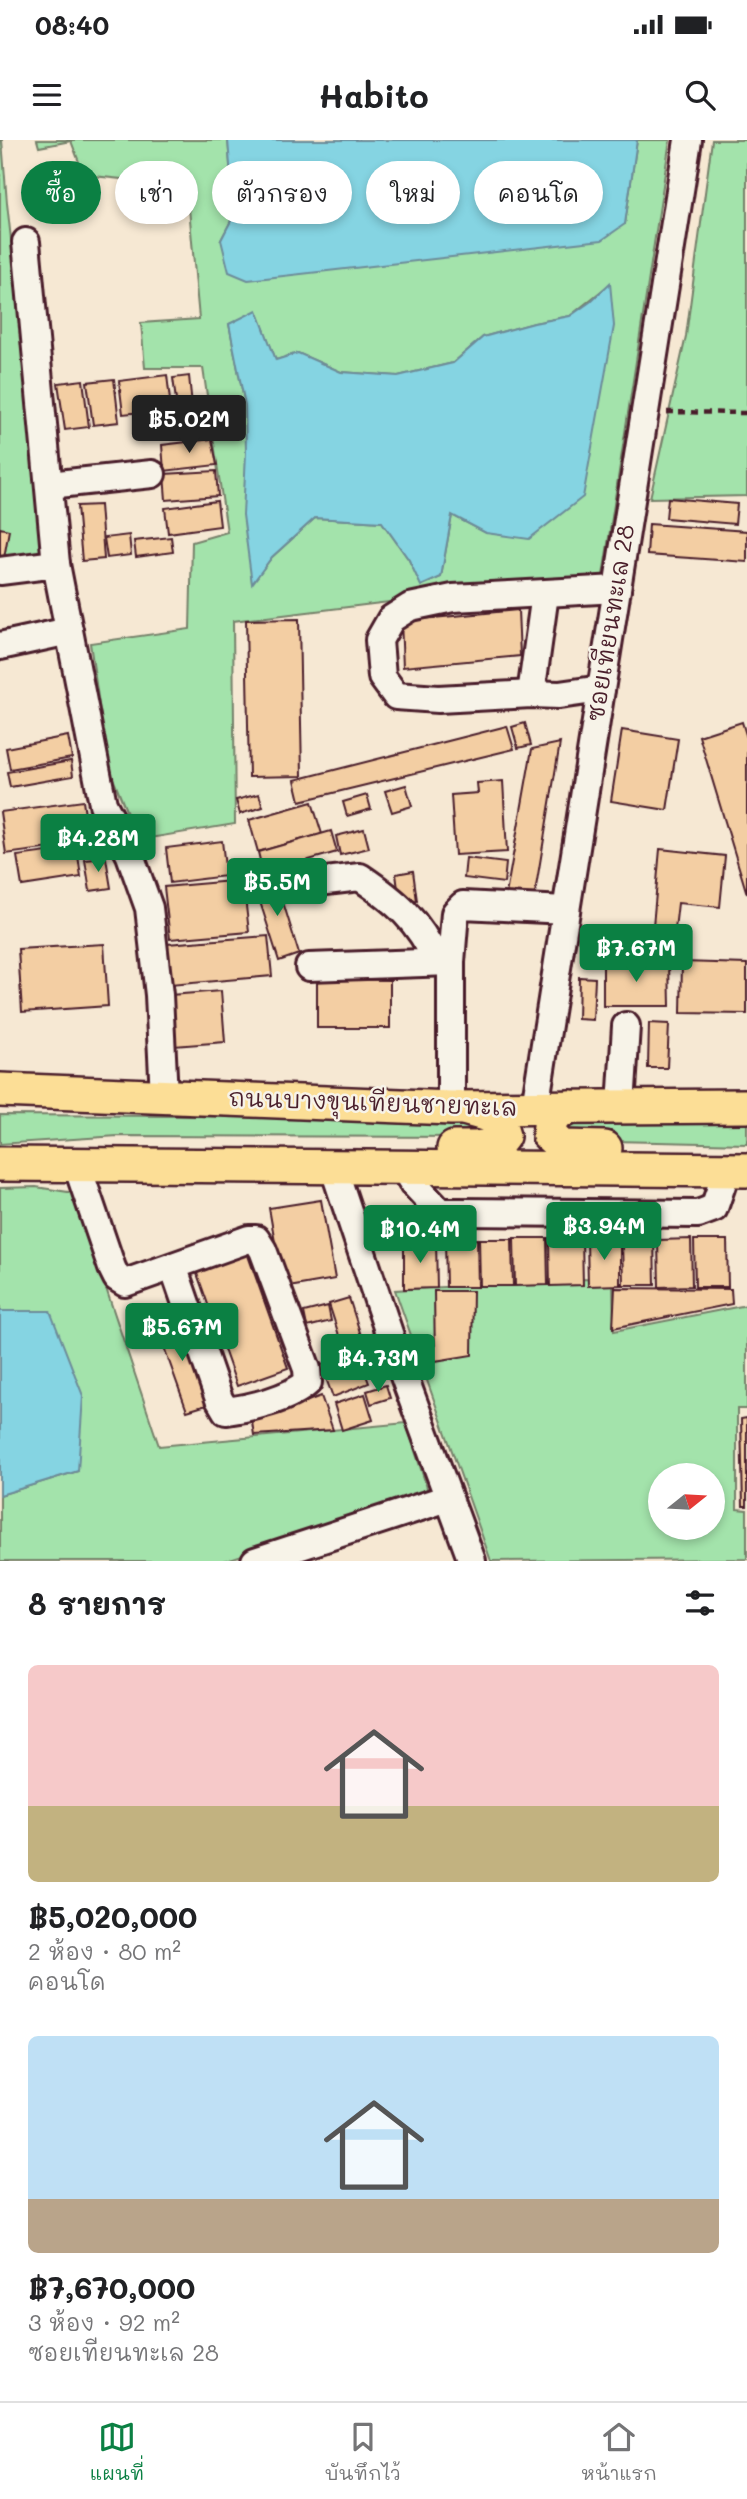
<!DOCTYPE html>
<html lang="th">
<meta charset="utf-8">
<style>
body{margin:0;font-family:Mali,"Playpen Sans Thai",sans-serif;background:#f2f2f2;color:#202124;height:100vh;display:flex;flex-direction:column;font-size:26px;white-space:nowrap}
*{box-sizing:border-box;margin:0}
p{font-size:23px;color:#757577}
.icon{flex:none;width:38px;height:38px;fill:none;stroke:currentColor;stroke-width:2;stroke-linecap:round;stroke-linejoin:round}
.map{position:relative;height:1421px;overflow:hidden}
.sheet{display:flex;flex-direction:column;background:#fff;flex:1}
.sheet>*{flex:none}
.hud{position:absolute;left:21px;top:21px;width:705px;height:63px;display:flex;gap:14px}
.needle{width:46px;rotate:72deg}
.fabs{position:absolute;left:648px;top:1323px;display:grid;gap:14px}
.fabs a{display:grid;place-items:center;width:77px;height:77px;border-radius:50%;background:#fff;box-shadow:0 4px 10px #0003;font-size:35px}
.price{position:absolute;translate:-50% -60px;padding:0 16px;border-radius:7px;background:#0b8043;color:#fff;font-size:23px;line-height:46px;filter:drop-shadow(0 2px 4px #0008)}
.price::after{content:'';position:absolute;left:50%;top:42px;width:21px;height:16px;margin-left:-10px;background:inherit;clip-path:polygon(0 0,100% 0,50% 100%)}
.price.on{background:#222;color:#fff}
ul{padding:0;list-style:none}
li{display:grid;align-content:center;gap:14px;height:371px;padding:0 28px}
li span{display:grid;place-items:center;height:217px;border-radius:10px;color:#555}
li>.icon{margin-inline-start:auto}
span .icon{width:126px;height:126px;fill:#fffc;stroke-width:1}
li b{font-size:30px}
h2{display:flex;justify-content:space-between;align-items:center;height:84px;padding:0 28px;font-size:30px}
.pill{padding:0 24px;border-radius:32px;background:#fff;box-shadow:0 4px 10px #0003;font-size:24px;line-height:63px}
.pill.on{background:#0b8043;color:#fff}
.status{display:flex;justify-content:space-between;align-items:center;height:49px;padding:0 35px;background:#fff;direction:ltr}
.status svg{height:19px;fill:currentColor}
header{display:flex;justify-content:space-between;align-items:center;height:91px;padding:0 28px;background:#fff;font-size:32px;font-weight:700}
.tabs{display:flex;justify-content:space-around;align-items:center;height:98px;border-top:2px solid #e0e0e0;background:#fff;font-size:19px;color:#757577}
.tabs a{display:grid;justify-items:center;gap:4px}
.tabs .on{color:#0b8043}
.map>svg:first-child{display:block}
</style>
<div class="status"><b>08:40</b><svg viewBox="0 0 49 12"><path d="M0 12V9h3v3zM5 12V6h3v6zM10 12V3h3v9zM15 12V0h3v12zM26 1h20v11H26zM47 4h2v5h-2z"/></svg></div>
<header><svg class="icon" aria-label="menu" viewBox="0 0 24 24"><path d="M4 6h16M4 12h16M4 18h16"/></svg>Habito<svg class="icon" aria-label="search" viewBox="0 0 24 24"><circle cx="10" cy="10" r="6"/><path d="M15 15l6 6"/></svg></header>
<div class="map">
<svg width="747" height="1421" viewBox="0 0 747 1421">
<rect width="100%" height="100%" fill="#f6e8d3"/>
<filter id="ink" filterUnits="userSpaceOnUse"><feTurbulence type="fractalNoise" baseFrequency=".0143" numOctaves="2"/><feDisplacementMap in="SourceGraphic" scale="14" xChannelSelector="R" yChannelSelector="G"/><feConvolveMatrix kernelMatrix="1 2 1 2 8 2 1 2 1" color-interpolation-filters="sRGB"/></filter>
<g filter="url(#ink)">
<g fill="#a3e3ab" stroke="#76816b" stroke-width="2" fill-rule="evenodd">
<path d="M0 0H2L7 63 48 435 0 437Z"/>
<path d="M37 0H228L234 75 221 100 625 84 637 0H670L603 436 233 481 235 684 138 700 108 626 90 503 190 489 192 402 227 392 203 228H145L141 183 199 179 187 46 84 35 71 1 39 7ZM610 144 486 393 452 375 441 437 421 445 409 420 382 382 315 378 272 417 252 443 245 265 229 184 257 171 276 220 298 213 341 232 398 236 453 223 483 197 534 183 570 176Z"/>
<path d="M712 0H747V356L650 358 686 196Z"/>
<path d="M0 975 370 977 485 985 480 997 118 996 0 1004Z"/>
<path d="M747 980V1004L567 1000 563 983Z"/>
<path d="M36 1047 74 1053 159 1306 406 1283 429 1354 224 1421H0V1355L78 1331 50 1171H0V1048Z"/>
<path d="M577 1139 613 1140 614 1191 747 1165V1269H737V1369L747 1370V1419L491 1421 395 1150ZM660 1335H712V1388H660Z"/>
</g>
<g fill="#85d4e2" stroke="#6d8c99" stroke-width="2">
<path d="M228 0H637L625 84 602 100 248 140 229 132 221 100 234 75Z"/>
<path d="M610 143 614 186 583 357 529 399 486 393 452 375 441 437 421 446 409 420 382 382 315 378 272 417 252 444 243 375 246 313 245 265 229 184 257 170 276 220 298 213 341 232 398 236 453 223 483 197 534 183 570 176 590 162Z"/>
<path d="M0 1171H50L83 1256 78 1331 0 1355Z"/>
</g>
<g fill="#f3cea3" stroke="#4a1f2b" stroke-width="2">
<path d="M167 235 171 269 123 274 119 241Z"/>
<path d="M189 236 192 266 177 268 173 238Z"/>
<path d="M114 239 119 282 93 285 87 242Z"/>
<path d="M83 240 89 287 65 290 58 243Z"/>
<path d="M209 271 211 295 158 299 156 275Z"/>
<path d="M212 299 217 325 164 331 162 305Z"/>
<path d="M216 331 218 356 166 360 164 334Z"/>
<path d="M668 358 737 364 735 384 666 378Z"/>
<path d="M217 361 220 386 168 393 165 368Z"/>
<path d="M100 365 104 419 82 421 77 366Z"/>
<path d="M649 384 747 391V422L647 415Z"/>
<path d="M0 388 9 390 4 418 0 417Z"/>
<path d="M129 395 131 415 107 418 104 398Z"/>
<path d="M171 397 173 412 136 417 134 401Z"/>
<path d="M518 470 520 516 403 527 401 481Z"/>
<path d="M299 479 302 636 249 637 246 480Z"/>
<path d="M742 582 747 598V754L699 596Z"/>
<path d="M525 583 531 605 518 608 512 587Z"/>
<path d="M507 586 514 609 300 661 295 640Z"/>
<path d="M622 590 678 599 667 670 611 661Z"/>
<path d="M68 596 72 618 10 629 6 608Z"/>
<path d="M560 603 533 765 505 760 532 609Z"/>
<path d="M71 621 73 636 10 647 7 632Z"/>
<path d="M503 641 507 712 455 715 451 655 478 653 477 643Z"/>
<path d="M406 645 412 666 392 672 385 651Z"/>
<path d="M259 654 263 667 240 674 236 660Z"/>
<path d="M367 655 371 669 347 676 343 662Z"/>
<path d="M83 661 89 703 6 714 0 672Z"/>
<path d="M312 662 322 694 258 712 249 680Z"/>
<path d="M364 689 369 708 340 715 336 696Z"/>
<path d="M331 691 337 712 263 733 258 712Z"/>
<path d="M222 701 226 736 170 743 166 708Z"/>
<path d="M77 708 81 737 22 746 17 716Z"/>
<path d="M660 709 725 716 720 767 678 763 675 789 653 786Z"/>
<path d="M106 718 111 748 90 751 85 720Z"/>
<path d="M466 718 506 723 504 743 464 738Z"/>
<path d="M413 731 417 761 400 764 396 734Z"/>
<path d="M275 736 299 814 279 821 254 743Z"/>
<path d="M243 740 249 792 170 799 164 747Z"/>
<path d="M268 796 272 836 170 845 167 804Z"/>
<path d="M104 804 108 866 22 872 18 809Z"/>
<path d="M603 822H669L670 866H603Z"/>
<path d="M682 822 747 824V874L681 873Z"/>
<path d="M579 837 595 838 593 880 578 879Z"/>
<path d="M317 839 390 840V888H317Z"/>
<path d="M221 851 225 902 174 906 170 855Z"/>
<path d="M649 883 669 884 667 928H648Z"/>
<path d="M321 1060 335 1139 283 1148 269 1068Z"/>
<path d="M654 1097 655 1145H623L622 1098Z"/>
<path d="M514 1098H547L548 1145 515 1146Z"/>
<path d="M549 1098H582L583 1145 550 1146Z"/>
<path d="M587 1098H620V1145L588 1146Z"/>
<path d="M477 1099 478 1147H446L445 1100Z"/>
<path d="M479 1099H512L513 1146H480Z"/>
<path d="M691 1099 692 1146 659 1147 658 1100Z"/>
<path d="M694 1100H727L728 1147H695Z"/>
<path d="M404 1101H436L437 1148 404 1149Z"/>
<path d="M245 1107 288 1228 237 1246 194 1125Z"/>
<path d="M615 1148 731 1149 732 1164 613 1188Z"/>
<path d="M434 1151H473L472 1215 435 1221Z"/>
<path d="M349 1158 364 1205 344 1211 329 1164Z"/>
<path d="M328 1166 331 1181 307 1187 304 1172Z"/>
<path d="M178 1175 210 1264 187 1271 155 1182Z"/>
<path d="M357 1212 369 1243 333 1257 321 1225Z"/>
<path d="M386 1245 390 1258 371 1264 367 1251Z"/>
<path d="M365 1254 373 1280 342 1290 334 1264Z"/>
<path d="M321 1256 333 1290 254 1295 252 1282Z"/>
<path d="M747 1278V1366H743L741 1279Z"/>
</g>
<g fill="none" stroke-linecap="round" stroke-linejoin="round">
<g stroke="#4a1f2b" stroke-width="32">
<g id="minor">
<path d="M26 102 56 424"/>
<path d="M49 345 152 334"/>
<path d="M0 431 56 424 103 664 130 715 149 768 159 855 164 956"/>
<path d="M0 506 69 491"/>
<path d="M601 549 559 555 531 554 438 559 396 556 382 537 379 500 391 479 410 467 453 458 617 449"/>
<path d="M531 554 545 454"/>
<path d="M309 743 360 737C397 762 418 780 437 821"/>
<path d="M309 827 451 822"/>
<path d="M621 966 626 886"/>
<path d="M535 967 688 0"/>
<path d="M451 968V822L455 773 463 765 566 770"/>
<path d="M77 1025 112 1128 117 1138 125 1143 249 1099H256L263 1110 307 1229 308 1242C290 1259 250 1268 226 1271L219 1259 173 1126"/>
<path d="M333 1026 398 1220 472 1421"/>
<path d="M403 1027 413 1043 440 1072H458L698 1074 714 1068 727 1030"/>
<path d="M255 1421 448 1358"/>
</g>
</g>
<g stroke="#4a1f2b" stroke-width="38">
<g id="major">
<path d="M0 950 451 968 747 966"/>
<path d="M570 967 551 977 549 995 562 1007 605 1008"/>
<path d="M454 1008H475L496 1005 503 996C498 974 486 975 467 969"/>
<path d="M0 1024 747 1030"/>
</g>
</g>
<path stroke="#4a1f2b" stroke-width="4.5" stroke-dasharray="7 5" stroke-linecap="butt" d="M667 272 747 273"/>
<use href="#minor" stroke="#f7f3e8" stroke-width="26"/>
<use href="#major" stroke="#fcde96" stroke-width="33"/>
</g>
</g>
<g text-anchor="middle" stroke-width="5" stroke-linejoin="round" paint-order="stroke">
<g font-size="24" fill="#4a1f2b" stroke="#f7f3e8">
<text transform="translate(611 483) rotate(-81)" y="8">ซอยเทียนทะเล 28</text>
<text transform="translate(373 963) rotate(2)" y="8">ถนนบางขุนเทียนชายทะเล</text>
</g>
</g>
</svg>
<div class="fabs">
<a><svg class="needle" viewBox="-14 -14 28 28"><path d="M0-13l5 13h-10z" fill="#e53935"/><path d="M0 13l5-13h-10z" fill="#757577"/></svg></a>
</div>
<b class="price on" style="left:189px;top:315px">฿5.02M</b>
<b class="price" style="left:98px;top:734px">฿4.28M</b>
<b class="price" style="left:277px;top:778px">฿5.5M</b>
<b class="price" style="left:636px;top:844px">฿7.67M</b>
<b class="price" style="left:604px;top:1122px">฿3.94M</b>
<b class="price" style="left:420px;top:1125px">฿10.4M</b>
<b class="price" style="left:182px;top:1223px">฿5.67M</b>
<b class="price" style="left:378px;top:1254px">฿4.73M</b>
<div class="hud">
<a class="pill on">ซื้อ</a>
<a class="pill">เช่า</a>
<a class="pill">ตัวกรอง</a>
<a class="pill">ใหม่</a>
<a class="pill">คอนโด</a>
</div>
</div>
<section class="sheet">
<h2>8 รายการ<svg class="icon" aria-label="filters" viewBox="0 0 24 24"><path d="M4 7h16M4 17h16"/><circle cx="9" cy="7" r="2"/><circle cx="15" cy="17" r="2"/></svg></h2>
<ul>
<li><span style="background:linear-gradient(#f6c9c9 65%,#c2b280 0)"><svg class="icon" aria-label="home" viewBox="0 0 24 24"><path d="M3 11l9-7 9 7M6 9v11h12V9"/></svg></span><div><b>฿5,020,000</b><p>2 ห้อง · 80 m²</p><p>คอนโด</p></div></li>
<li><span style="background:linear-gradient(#bfe0f5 75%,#b9a48a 0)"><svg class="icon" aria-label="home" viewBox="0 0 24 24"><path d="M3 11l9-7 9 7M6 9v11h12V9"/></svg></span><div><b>฿7,670,000</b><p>3 ห้อง · 92 m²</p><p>ซอยเทียนทะเล 28</p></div></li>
</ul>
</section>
<nav class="tabs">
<a class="on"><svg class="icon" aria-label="map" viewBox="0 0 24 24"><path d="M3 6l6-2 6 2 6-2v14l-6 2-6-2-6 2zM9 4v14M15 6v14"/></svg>แผนที่</a>
<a><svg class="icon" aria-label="saved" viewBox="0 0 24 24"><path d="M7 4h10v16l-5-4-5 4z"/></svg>บันทึกไว้</a>
<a><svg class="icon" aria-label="home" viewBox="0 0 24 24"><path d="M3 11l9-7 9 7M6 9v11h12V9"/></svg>หน้าแรก</a>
</nav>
